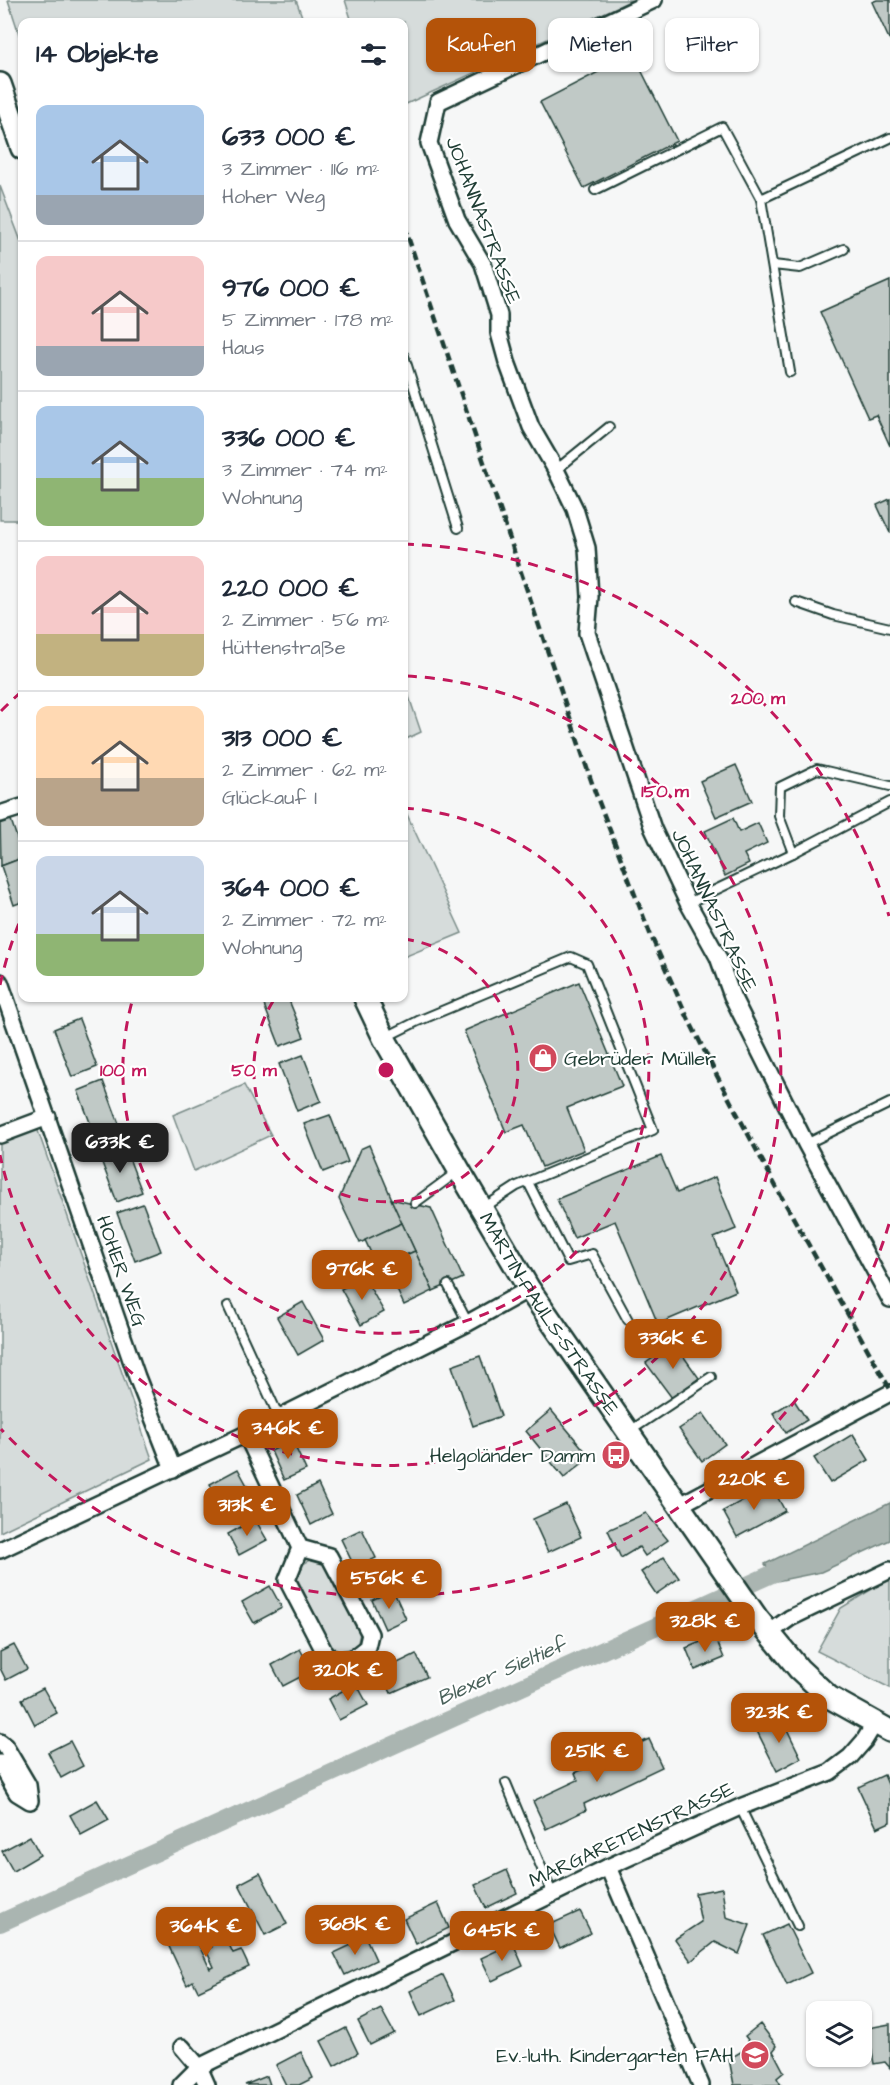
<!DOCTYPE html>
<html lang="de">
<meta charset="utf-8">
<style>
body{margin:0;font-family:"Architects Daughter",sans-serif;background:#f2f2f3;color:#1f2937;height:100vh;display:flex;flex-direction:column;font-size:22px;white-space:nowrap}
*{box-sizing:border-box;margin:0}
p{font-size:20px;color:#747a83}
.icon{flex:none;width:33px;height:33px;fill:none;stroke:currentColor;stroke-width:2;stroke-linecap:round;stroke-linejoin:round}
.map{position:relative;flex:1;overflow:hidden}
.details{position:absolute;left:18px;top:18px;width:390px;height:984px;display:flex;flex-direction:column;background:#fff;border-radius:12px;box-shadow:0 2px 4px #0004}
.details>*{flex:none}
.guide{position:absolute;left:426px;top:18px;width:374px;height:54px;display:flex;gap:12px}
.controls{position:absolute;left:806px;top:2001px;display:grid;gap:12px}
.controls a{display:grid;place-items:center;width:66px;height:66px;border-radius:12px;background:#fff;box-shadow:0 2px 4px #0004;font-size:30px}
.price{position:absolute;translate:-50% -51px;padding:0 14px;border-radius:12px;background:#b45309;color:#fff;font-size:20px;line-height:39px;filter:drop-shadow(0 2px 3px #0008)}
.price::after{content:'';position:absolute;left:50%;top:36px;width:18px;height:14px;margin-left:-9px;background:inherit;clip-path:polygon(0 0,100% 0,50% 100%)}
.price.current{background:#222;color:#fff}
ul{padding:0;list-style:none}
li{display:flex;align-items:center;gap:18px;height:150px;padding:0 18px}
li+li{border-top:2px solid #e0e1e3}
li span{display:grid;place-items:center;flex:none;width:168px;height:120px;border-radius:12px;color:#555}
li>.icon{margin-inline-start:auto}
span .icon{width:72px;height:72px;fill:#fffc;stroke-width:1}
li b{font-size:26px}
h2{display:flex;justify-content:space-between;align-items:center;height:72px;padding:0 18px;font-size:26px}
.pill{padding:0 21px;border-radius:12px;background:#fff;box-shadow:0 2px 4px #0004;font-size:21px;line-height:54px}
.pill.current{background:#b45309;color:#fff}
.map>svg:first-child{display:block}
</style>
<div class="map">
<svg width="890" height="2085" viewBox="0 0 890 2085">
<rect width="100%" height="100%" fill="#f6f7f7"/>
<filter id="ink" filterUnits="userSpaceOnUse"><feTurbulence type="fractalNoise" baseFrequency=".0167" numOctaves="2"/><feDisplacementMap in="SourceGraphic" scale="12" xChannelSelector="R" yChannelSelector="G"/><feConvolveMatrix kernelMatrix="1 2 1 2 8 2 1 2 1" color-interpolation-filters="sRGB"/></filter>
<g filter="url(#ink)">
<g fill="#d6dcdb" stroke="#7a8c88" stroke-width="1.5">
<path d="M8 0H296L304 22H22V43Z"/>
<path d="M345 0H632L404 105V22H352Z"/>
<path d="M0 186 22 244V520H0Z"/>
<path d="M404 682 421 732 404 740Z"/>
<path d="M404 808 462 933 404 957Z"/>
<path d="M244 1085 271 1135 194 1171 173 1115Z"/>
<path d="M37 1128 152 1459 0 1532V1142Z"/>
<path d="M312 1559 322 1561 360 1633 357 1647 350 1652H339L331 1647 295 1574 301 1565Z"/>
<path d="M890 1578V1688L817 1651 841 1608Z"/>
</g>
<path fill="#aab5b1" stroke="#72857f" stroke-width="1.5" d="M890 1503V1540L821 1572 777 1581 765 1564Z"/>
<g fill="none" stroke-linecap="round" stroke-linejoin="round">
<path stroke="#aab5b1" stroke-width="18" d="M0 1923 794 1564"/>
</g>
<g fill="#c0c9c6" stroke="#1f3d34" stroke-width="1.5">
<path d="M877 0H890V41L872 2Z"/>
<path d="M633 54 677 141 584 188 540 102Z"/>
<path d="M890 281V446L876 415 868 418 820 312Z"/>
<path d="M890 499V533L877 505Z"/>
<path d="M736 765 752 801 716 817 700 781Z"/>
<path d="M10 817 22 853V858L1 866 0 820Z"/>
<path d="M733 818 739 832 758 823 767 843 744 854 749 864 725 876 705 831Z"/>
<path d="M22 858V902L14 905 1 866Z"/>
<path d="M579 982 622 1086 567 1108 584 1150 542 1167 524 1125 506 1132 464 1031Z"/>
<path d="M269 998H288L304 1037 280 1046 262 1000Z"/>
<path d="M79 1019 97 1067 72 1077 54 1029Z"/>
<path d="M303 1055 321 1101 297 1111 279 1064Z"/>
<path d="M103 1081 121 1129 96 1138 78 1091Z"/>
<path d="M330 1115 348 1162 323 1172 304 1124Z"/>
<path d="M124 1145 142 1192 117 1202 99 1155Z"/>
<path d="M369 1145 402 1223 360 1243 339 1199 360 1149Z"/>
<path d="M661 1156 677 1193 715 1177 736 1229 714 1238 736 1291 658 1324 615 1221 574 1238 557 1199Z"/>
<path d="M391 1199 431 1208 463 1278 433 1291Z"/>
<path d="M143 1204 161 1251 135 1261 117 1213Z"/>
<path d="M402 1223 415 1251 378 1268 365 1240Z"/>
<path d="M415 1251 433 1291 404 1305 385 1264Z"/>
<path d="M364 1277 384 1312 361 1325 341 1289Z"/>
<path d="M303 1302 324 1340 298 1355 277 1317Z"/>
<path d="M674 1343 699 1378 672 1398 646 1363Z"/>
<path d="M480 1356 501 1416 473 1426 452 1366Z"/>
<path d="M794 1400 807 1420 786 1433 773 1413Z"/>
<path d="M551 1410 590 1457 564 1478 526 1431Z"/>
<path d="M703 1413 725 1444 702 1461 679 1429Z"/>
<path d="M853 1434 869 1460 830 1483 814 1458Z"/>
<path d="M292 1440 306 1470 284 1480 271 1451Z"/>
<path d="M238 1469 249 1489 221 1505 210 1484Z"/>
<path d="M318 1484 332 1514 311 1525 297 1495Z"/>
<path d="M771 1485 785 1511 737 1537 723 1511Z"/>
<path d="M566 1504 581 1537 548 1552 533 1519Z"/>
<path d="M646 1513 668 1540 645 1556 639 1547 621 1558 608 1530Z"/>
<path d="M255 1519 267 1540 239 1555 228 1534Z"/>
<path d="M362 1529 376 1558 355 1568 341 1539Z"/>
<path d="M664 1557 679 1578 656 1594 641 1572Z"/>
<path d="M270 1586 282 1608 254 1623 242 1602Z"/>
<path d="M393 1590 406 1619 385 1629 372 1600Z"/>
<path d="M715 1636 724 1658 695 1670 686 1648Z"/>
<path d="M14 1645 27 1669 6 1680 0 1668V1652Z"/>
<path d="M300 1649 312 1671 283 1686 272 1665Z"/>
<path d="M416 1654 427 1677 391 1693 381 1671Z"/>
<path d="M356 1683 368 1705 339 1720 328 1699Z"/>
<path d="M43 1688 57 1713 35 1725 22 1699Z"/>
<path d="M781 1717 801 1758 777 1771 756 1729Z"/>
<path d="M649 1739 662 1767 584 1804 586 1810 546 1829 533 1801 578 1780 575 1773Z"/>
<path d="M70 1741 83 1766 61 1778 48 1752Z"/>
<path d="M884 1775 890 1789V1822L877 1828 858 1787Z"/>
<path d="M97 1800 109 1820 81 1835 70 1815Z"/>
<path d="M30 1836 40 1855 13 1871 2 1851Z"/>
<path d="M507 1870 517 1893 486 1908 475 1885Z"/>
<path d="M260 1873 287 1924 265 1935 239 1884Z"/>
<path d="M722 1888 726 1917 750 1925 739 1954 715 1942 691 1961 675 1939 701 1922 695 1893Z"/>
<path d="M438 1903 449 1928 416 1944 404 1919Z"/>
<path d="M580 1911 591 1933 560 1948 549 1925Z"/>
<path d="M787 1924 811 1973 787 1985 763 1935Z"/>
<path d="M221 1927 233 1953 241 1950 249 1967 198 1991 193 1981 187 1985 166 1940 191 1928 210 1969 214 1967 206 1950 212 1947 206 1934Z"/>
<path d="M366 1938 376 1960 345 1975 334 1953Z"/>
<path d="M513 1943 523 1966 492 1981 481 1958Z"/>
<path d="M443 1975 455 2000 421 2016 410 1991Z"/>
<path d="M381 2009 394 2033 370 2045 358 2021Z"/>
<path d="M760 2024 777 2046 773 2051 784 2072 777 2078 781 2085H734L729 2059 752 2045 745 2036Z"/>
<path d="M890 2024V2068L885 2062 874 2064 868 2028Z"/>
<path d="M346 2028 358 2053 334 2066 321 2041Z"/>
<path d="M301 2052 313 2078 299 2085H286L276 2065Z"/>
<path d="M267 2076 270 2085H245Z"/>
</g>
<g fill="none" stroke-linecap="round" stroke-linejoin="round">
<g stroke="#1f3d34" stroke-width="12">
<g id="lane">
<path d="M595 190 722 127 761 199 890 138"/>
<path d="M761 199 790 372"/>
<path d="M773 265 800 268 844 249"/>
<path d="M404 356 458 528"/>
<path d="M556 470 609 427"/>
<path d="M796 602 833 615 890 628"/>
<path d="M793 853 779 816 780 787 817 769 890 786"/>
<path d="M688 903 793 853 890 802"/>
<path d="M386 1037 418 1021 571 957 587 964 653 1130 517 1186 483 1208"/>
<path d="M806 1144 890 1103"/>
<path d="M528 1182 568 1261 592 1254 628 1320"/>
<path d="M415 1203 457 1172"/>
<path d="M448 1285 468 1323"/>
<path d="M228 1306 279 1417"/>
<path d="M630 1431 711 1377"/>
<path d="M506 1783 552 1893"/>
<path d="M740 1807 798 1926"/>
</g>
</g>
<g stroke="#1f3d34" stroke-width="20">
<g id="street">
<path d="M654 0 438 102 429 143 457 220 483 264 499 315V333L507 362 531 427 556 470 575 509 587 548 590 597 587 633 653 829 688 903 718 957 732 996 806 1144 890 1299"/>
<path d="M0 814 22 807"/>
<path d="M0 982 137 1377 173 1469"/>
<path d="M0 1135 48 1117"/>
<path d="M246 1434 300 1548 287 1580 325 1653 336 1661 353 1658 367 1647 370 1634 329 1556 300 1548"/>
<path d="M680 1505 890 1393"/>
<path d="M0 1550 246 1434 468 1323 529 1289"/>
<path d="M769 1633 790 1618 890 1570"/>
<path d="M0 1742 5 1746 28 1785 30 1801 17 1793 0 1763"/>
<path d="M608 1867 701 2085"/>
<path d="M182 2047 199 2067 207 2085"/>
<path d="M181 2085 199 2067 608 1867 740 1807 830 1772 850 1757 864 1741 875 1723"/>
</g>
</g>
<g stroke="#1f3d34" stroke-width="26">
<g id="secondary">
<path d="M0 84 22 148"/>
<path id="s1" d="M365 998 384 1038 459 1170 529 1289 757 1618 799 1669 829 1697 890 1731"/>
</g>
</g>
<use href="#lane" stroke="#fff" stroke-width="8"/>
<use href="#street" stroke="#fff" stroke-width="15"/>
<use href="#secondary" stroke="#fff" stroke-width="21"/>
<path stroke="#1f3d34" stroke-width="4.5" stroke-dasharray="9 4.5" stroke-linecap="butt" d="M404 225 595 792 651 936 685 1012 715 1072 781 1196 890 1389"/>
</g>
</g>
<g fill="none" stroke="#c2185b" stroke-width="3" stroke-dasharray="10 8">
<path d="M404 939A132 132 0 1 1 275 998"/>
<path d="M404 808A263 263 0 1 1 133 998"/>
<path d="M0 985A395 395 0 0 1 22 916M407 676A395 395 0 1 1 0 1155"/>
<path d="M889 1224A526 526 0 0 1 1 1429M1 711A526 526 0 0 1 21 692M404 544A526 526 0 0 1 889 916"/>
</g>
<defs>
<g id="shop-disc" transform="scale(1.5)"><circle r="9.5" fill="#d1495b" stroke="#fff"/><path d="M-5-2.5h2.3a2.7 3.5 0 0 1 5.4 0H5L5.5 6h-11ZM-1.5-2.5h3a1.5 2.3 0 0 0-3 0Z" fill="#fff"/></g>
<g id="bus-disc" transform="scale(1.5)"><circle r="9.5" fill="#d1495b" stroke="#fff"/><path d="M-5-6H5V4H4V6H2V4H-2V6H-4V4H-5ZM-3.5-4V0h7V-4ZM-3.5 1.2v1.5H-2V1.2ZM2 1.2v1.5H3.5V1.2Z" fill="#fff"/></g>
<g id="school-disc" transform="scale(1.5)"><circle r="9.5" fill="#d1495b" stroke="#fff"/><path d="M0-5L7-2L0 1L-7-2ZM-4 1L0 2.5L4 1V4Q0 6-4 4Z" fill="#fff"/></g>
</defs>
<g fill-rule="evenodd">
<use href="#shop-disc" x="543" y="1058"/>
<use href="#bus-disc" x="616" y="1455"/>
<use href="#school-disc" x="755" y="2055"/>
</g>
<g text-anchor="middle" stroke-width="4.5" stroke-linejoin="round" paint-order="stroke">
<g font-size="20" fill="#1f3d34" stroke="#fff">
<text transform="translate(484 220) rotate(69)" y="7">JOHANNASTRASSE</text>
<text transform="translate(715 910) rotate(65)" y="7">JOHANNASTRASSE</text>
<text transform="translate(122 1271) rotate(71)" y="7">HOHER WEG</text>
<text dy="7" stroke="none"><textPath href="#s1" startOffset="366">MARTIN-PAULS-STRASSE</textPath></text>
<text transform="translate(631 1834) rotate(-25)" y="7">MARGARETENSTRASSE</text>
</g>
<g font-size="20" fill="#1f3d34" stroke="#fff" text-anchor="end">
<text x="564" y="1065" text-anchor="start">Gebrüder Müller</text>
<text x="595" y="1462">Helgoländer Damm</text>
<text x="734" y="2062">Ev.-luth. Kindergarten FAH</text>
</g>
<g font-size="21" font-style="italic" fill="#49615a" stroke="#fff">
<text transform="translate(501 1671) rotate(-24)" y="7">Blexer Sieltief</text>
</g>
</g>
<circle cx="386" cy="1070" r="9" fill="#c2185b" stroke="#fff" stroke-width="3"/>
<g font-size="18" text-anchor="middle" font-weight="bold" fill="#c2185b" stroke="#fff" stroke-width="4.5" stroke-linejoin="round" paint-order="stroke">
<text x="758" y="704">200 m</text>
<text x="665" y="797">150 m</text>
<text x="123" y="1076">100 m</text>
<text x="254" y="1076">50 m</text>
</g>
</svg>
<div class="controls">
<a><svg class="icon" aria-label="layers" viewBox="0 0 24 24"><path d="M12 4l9 5-9 5-9-5zM3 14l9 5 9-5"/></svg></a>
</div>
<b class="price current" style="left:120px;top:1174px">633K €</b>
<b class="price" style="left:362px;top:1301px">976K €</b>
<b class="price" style="left:673px;top:1370px">336K €</b>
<b class="price" style="left:288px;top:1460px">346K €</b>
<b class="price" style="left:754px;top:1511px">220K €</b>
<b class="price" style="left:247px;top:1537px">313K €</b>
<b class="price" style="left:389px;top:1610px">556K €</b>
<b class="price" style="left:705px;top:1653px">328K €</b>
<b class="price" style="left:348px;top:1702px">320K €</b>
<b class="price" style="left:779px;top:1744px">323K €</b>
<b class="price" style="left:597px;top:1783px">251K €</b>
<b class="price" style="left:355px;top:1956px">368K €</b>
<b class="price" style="left:206px;top:1958px">364K €</b>
<b class="price" style="left:502px;top:1962px">645K €</b>
<div class="guide">
<a class="pill current">Kaufen</a>
<a class="pill">Mieten</a>
<a class="pill">Filter</a>
</div>
<section class="details">
<h2>14 Objekte<svg class="icon" aria-label="filters" viewBox="0 0 24 24"><path d="M4 7h16M4 17h16"/><circle cx="9" cy="7" r="2"/><circle cx="15" cy="17" r="2"/></svg></h2>
<ul>
<li><span style="background:linear-gradient(#a9c7e8 75%,#9aa5b1 0)"><svg class="icon" aria-label="home" viewBox="0 0 24 24"><path d="M3 11l9-7 9 7M6 9v11h12V9"/></svg></span><div><b>633 000 €</b><p>3 Zimmer · 116 m²</p><p>Hoher Weg</p></div></li>
<li><span style="background:linear-gradient(#f6c9c9 75%,#9aa5b1 0)"><svg class="icon" aria-label="home" viewBox="0 0 24 24"><path d="M3 11l9-7 9 7M6 9v11h12V9"/></svg></span><div><b>976 000 €</b><p>5 Zimmer · 178 m²</p><p>Haus</p></div></li>
<li><span style="background:linear-gradient(#a9c7e8 60%,#8fb573 0)"><svg class="icon" aria-label="home" viewBox="0 0 24 24"><path d="M3 11l9-7 9 7M6 9v11h12V9"/></svg></span><div><b>336 000 €</b><p>3 Zimmer · 74 m²</p><p>Wohnung</p></div></li>
<li><span style="background:linear-gradient(#f6c9c9 65%,#c2b280 0)"><svg class="icon" aria-label="home" viewBox="0 0 24 24"><path d="M3 11l9-7 9 7M6 9v11h12V9"/></svg></span><div><b>220 000 €</b><p>2 Zimmer · 56 m²</p><p>Hüttenstraße</p></div></li>
<li><span style="background:linear-gradient(#ffd9b3 60%,#b9a48a 0)"><svg class="icon" aria-label="home" viewBox="0 0 24 24"><path d="M3 11l9-7 9 7M6 9v11h12V9"/></svg></span><div><b>313 000 €</b><p>2 Zimmer · 62 m²</p><p>Glückauf I</p></div></li>
<li><span style="background:linear-gradient(#c9d6e8 65%,#8fb573 0)"><svg class="icon" aria-label="home" viewBox="0 0 24 24"><path d="M3 11l9-7 9 7M6 9v11h12V9"/></svg></span><div><b>364 000 €</b><p>2 Zimmer · 72 m²</p><p>Wohnung</p></div></li>
</ul>
</section>
</div>
